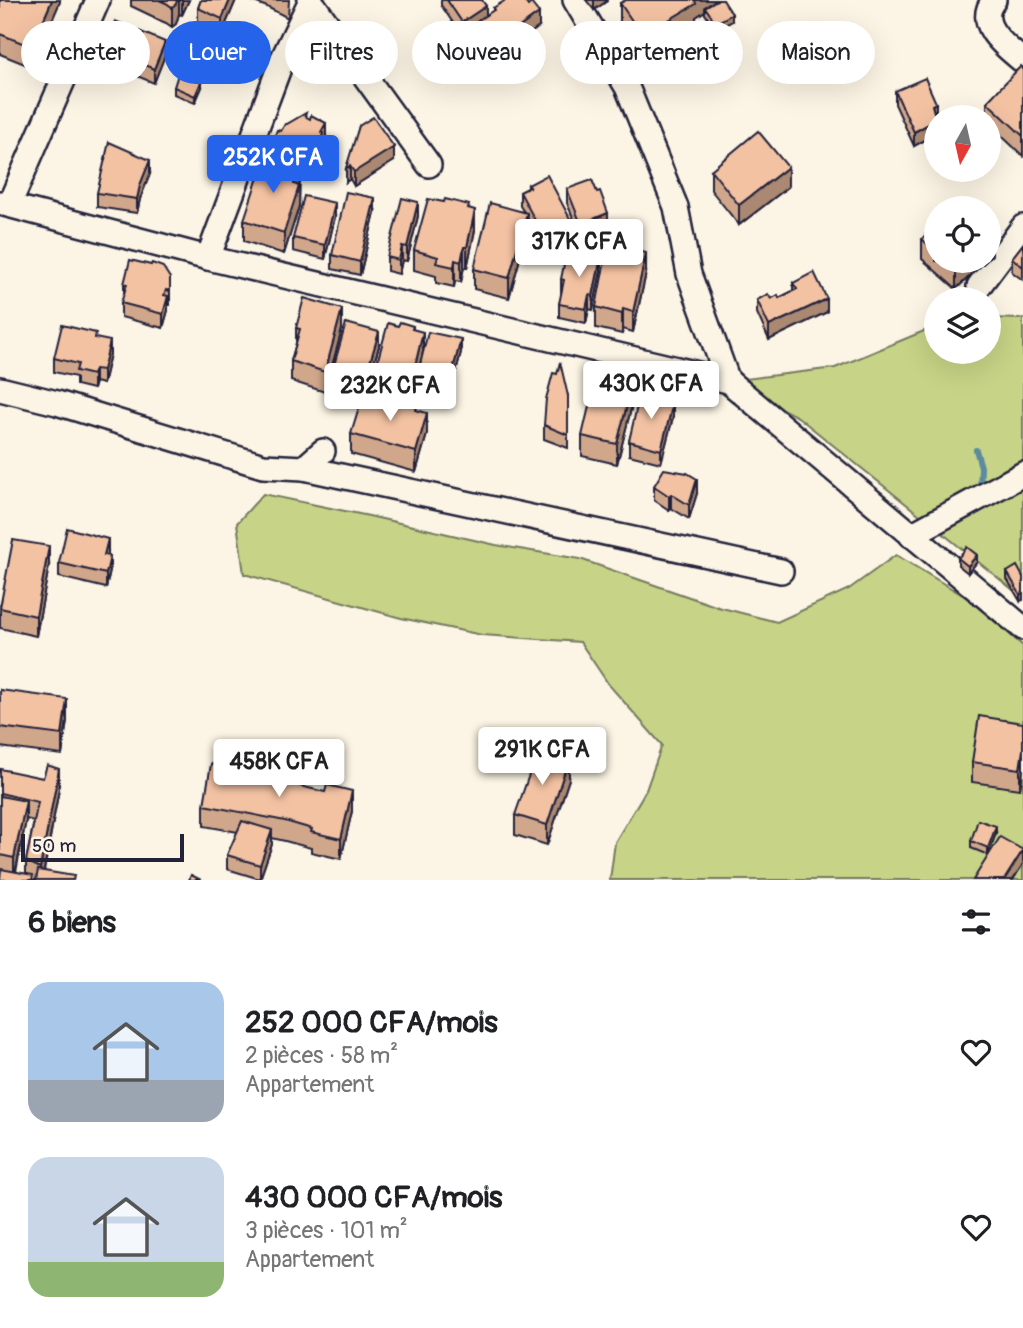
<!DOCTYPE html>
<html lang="fr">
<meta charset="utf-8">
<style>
body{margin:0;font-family:Pangolin,sans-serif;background:#f2f2f2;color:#202124;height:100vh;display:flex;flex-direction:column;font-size:26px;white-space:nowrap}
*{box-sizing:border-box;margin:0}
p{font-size:23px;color:#757577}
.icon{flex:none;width:38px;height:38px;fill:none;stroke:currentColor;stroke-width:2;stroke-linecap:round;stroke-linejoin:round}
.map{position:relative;height:880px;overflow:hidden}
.details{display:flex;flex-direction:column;background:#fff;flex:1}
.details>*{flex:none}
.hud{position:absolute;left:21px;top:21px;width:982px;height:63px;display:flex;gap:14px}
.needle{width:46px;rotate:188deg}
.fabs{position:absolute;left:924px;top:105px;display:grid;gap:14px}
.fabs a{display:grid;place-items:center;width:77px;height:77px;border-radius:50%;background:#fff;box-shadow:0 7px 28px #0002;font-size:35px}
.scale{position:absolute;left:21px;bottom:18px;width:163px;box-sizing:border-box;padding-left:7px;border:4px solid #22223b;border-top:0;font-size:19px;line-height:24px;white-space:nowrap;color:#22223b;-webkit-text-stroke:5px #fcf5e5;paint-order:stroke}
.price{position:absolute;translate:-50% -60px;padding:0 16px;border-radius:7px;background:#fff;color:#222;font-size:23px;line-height:46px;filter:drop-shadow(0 2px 4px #0008)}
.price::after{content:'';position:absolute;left:50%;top:42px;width:21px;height:16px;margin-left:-10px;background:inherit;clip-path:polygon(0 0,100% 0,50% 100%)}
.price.active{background:#2563eb;color:#fff}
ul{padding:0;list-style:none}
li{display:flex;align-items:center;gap:21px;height:175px;padding:0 28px}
li span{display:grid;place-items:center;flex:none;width:196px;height:140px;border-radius:21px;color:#555}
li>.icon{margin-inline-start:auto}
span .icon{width:84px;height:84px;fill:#fffc;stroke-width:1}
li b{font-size:30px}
h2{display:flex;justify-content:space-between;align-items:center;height:84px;padding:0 28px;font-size:30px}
.tag{padding:0 24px;border-radius:32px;background:#fff;box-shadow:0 7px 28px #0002;font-size:24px;line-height:63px}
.tag.active{background:#2563eb;color:#fff}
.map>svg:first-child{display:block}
</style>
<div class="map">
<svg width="1023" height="880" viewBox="0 0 1023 880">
<rect width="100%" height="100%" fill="#fcf5e5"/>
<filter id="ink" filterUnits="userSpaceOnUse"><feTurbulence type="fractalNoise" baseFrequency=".0143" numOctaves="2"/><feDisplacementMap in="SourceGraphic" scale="14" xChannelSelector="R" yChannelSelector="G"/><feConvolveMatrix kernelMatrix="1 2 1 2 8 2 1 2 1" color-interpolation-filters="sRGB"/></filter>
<g filter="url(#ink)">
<g fill="#c7d386" stroke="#747a60" stroke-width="2">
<path d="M989 318 1023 319V598L798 417 728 381 835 368 936 326V352H989Z"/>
<path d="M263 494 369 516 496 545 580 559 718 607 777 622 849 589 896 555 969 599 1023 646V880H610L615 842 646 790 662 745 609 685 580 642 482 635 401 618 244 574 237 523Z"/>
</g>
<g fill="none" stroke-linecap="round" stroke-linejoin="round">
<path stroke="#5c8b9f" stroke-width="6" d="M976 450 981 467 980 490"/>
<g stroke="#22223b" stroke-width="28">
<g id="minor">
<path d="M310 0 429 165"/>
<path d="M575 0 627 87 676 207 689 274 728 381"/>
<path d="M994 0C974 24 1006 47 1023 61"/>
<path d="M0 203 208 258 728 381 1023 628"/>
<path d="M9 205 98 0"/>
<path d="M208 258 282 60 311 0"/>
<path d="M979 286 1023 227"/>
<path d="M0 389 57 403 263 466 304 468 323 451"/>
<path d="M304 468 781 571"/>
<path d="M911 535 1023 474"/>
</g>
</g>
<use href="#minor" stroke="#fcf5e5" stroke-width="23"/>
</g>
<g fill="#d1a78c" stroke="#22223b" stroke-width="2" fill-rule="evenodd">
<path d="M0 0H60L32 67 0 54Z"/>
<path d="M131 0H189L182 15 179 14 176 24 172 27 166 23 154 18V17L131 6Z"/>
<path d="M201 0H236L222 33 198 22V8Z"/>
<path d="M249 0H289L288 18 267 7Z"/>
<path d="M441 0H482L486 15 493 11V8L539 27 494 59 477 35V26L462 36 441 5Z"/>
<path d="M586 0H607V1L594 10Z"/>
<path d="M723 0 732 21 716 30 705 14V11L696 17V24L653 49 648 46 639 51 620 23V3Z"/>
<path d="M103 48 165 55 154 83 103 62Z"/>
<path d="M1023 68V156L989 124V117H987V102Z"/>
<path d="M174 87H202L195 103 174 94Z"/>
<path d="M895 91 936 103V134L914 146 895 104Z"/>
<path d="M306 117 326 136 323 141V147L321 154 318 156V161L310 166 308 163 300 168 299 206 284 254 244 241V220L274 159V138L287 124Z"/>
<path d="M359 126 394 161 354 186 350 179 346 182Z"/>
<path d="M711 170 788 187 739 225 711 190Z"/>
<path d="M150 174 140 199 137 213 97 207V193Z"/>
<path d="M528 185 575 242 547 257 527 217V233L509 298 474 289V269L524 212 520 206V192L528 188Z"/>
<path d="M567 189 608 227 581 237 567 203Z"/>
<path d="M469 209 475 230 467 268 464 267 461 282 455 281 454 287 436 283V276L414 270V250Z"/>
<path d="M375 212 360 275 332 269V255Z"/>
<path d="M418 216 407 261 402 260 399 274 387 271V257Z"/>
<path d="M335 217 325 259 293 251V238Z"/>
<path d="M936 224V261H986L956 289 922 259V239Z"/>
<path d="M1023 244V280L1012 272V258Z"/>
<path d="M151 265 170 278V305H168V310L163 328 121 317V303L124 295V284Z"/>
<path d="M601 271 593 310 589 309 586 323 559 317V304L562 293H561V279Z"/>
<path d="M646 273 633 332 623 329 622 334 596 328V307Z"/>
<path d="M793 283 827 312 769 340 757 313V300L779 298 793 291Z"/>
<path d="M398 326H413L410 405 417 411 427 434 416 472 351 454V434L372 397V381Z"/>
<path d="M296 328 342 329 325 392 291 381V361L296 343Z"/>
<path d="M96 338 110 354 103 384 95 382 93 389 76 385V377L54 372V358Z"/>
<path d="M379 346 365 393 333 383V369Z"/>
<path d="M461 352 450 395 418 387V373Z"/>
<path d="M568 396V448L544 439V425Z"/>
<path d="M634 397 617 464 582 456V436Z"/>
<path d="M666 401 673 417 661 463 629 455V441L641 403Z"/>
<path d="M654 486 697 493 689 519 671 508 669 510 654 500Z"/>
<path d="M108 552 107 556 110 570 106 588 59 577V563Z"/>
<path d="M958 558 977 562 968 573 958 565Z"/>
<path d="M49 566 36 636 0 628V605Z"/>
<path d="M1007 572 1023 577 1020 601 1007 579Z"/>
<path d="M0 690 67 720 62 755 0 747Z"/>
<path d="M1023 723 1020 789 972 782V762Z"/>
<path d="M0 769 59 789 44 871 74 880H0ZM26 819 34 821 26 861V874L16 872Z"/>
<path d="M569 779 547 845 515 835V815Z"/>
<path d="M301 786 352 811 341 859 311 852V848L285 841 272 838V844L260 879 227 869V855L238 832 204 826V805Z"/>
<path d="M996 833 988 855 971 848V841Z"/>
</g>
<g fill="#aa8872" stroke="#22223b" stroke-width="2">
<path d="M52 0H60V2L32 67V47Z"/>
<path d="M177 0H179V14L176 24 172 27V7Z"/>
<path d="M182 0H189L182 15Z"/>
<path d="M230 0H236L222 33V19Z"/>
<path d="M594 0H607V1L594 10Z"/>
<path d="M694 0H720L705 7V11L696 17V24L653 49V29Z"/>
<path d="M486 6V19L477 21V26L462 36V22Z"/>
<path d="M539 13V27L494 59V45Z"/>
<path d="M732 14V21L716 30V23Z"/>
<path d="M648 26V46L639 51V31Z"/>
<path d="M165 42V55L154 83V69Z"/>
<path d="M202 80V87L195 103V96Z"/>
<path d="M936 103V117L932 105Z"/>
<path d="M936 120V134L914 146V132Z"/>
<path d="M326 123V136L323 141V147L321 154 318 156V161L310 166V152Z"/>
<path d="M394 147V161L354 186V172Z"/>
<path d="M308 149V163L300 168 299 206 284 254V233L297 170V156Z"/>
<path d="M150 160V174L140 199 137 213V199L140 185Z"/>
<path d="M350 166V179L346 182V168Z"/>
<path d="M788 167V187L739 225V205Z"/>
<path d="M375 198V212L360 275V262Z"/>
<path d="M418 202V216L407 261V247Z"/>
<path d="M335 203V217L325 259V245Z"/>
<path d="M475 210V230L467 268V247Z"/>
<path d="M527 213V233L509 298V278Z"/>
<path d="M608 213V227L581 237V224Z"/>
<path d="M575 228V242L547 257V243Z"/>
<path d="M992 235V255L989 258V238Z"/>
<path d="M402 246V260L399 274V260Z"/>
<path d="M464 247V267L461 282V262Z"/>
<path d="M646 253V273L633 332V312Z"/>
<path d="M601 257V271L593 310V296Z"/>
<path d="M455 260V281L454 287V267Z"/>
<path d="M965 261H986L956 289V269Z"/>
<path d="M589 295V309L586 323V309Z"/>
<path d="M168 296V310L163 328V314Z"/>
<path d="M827 299V312L769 340V326Z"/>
<path d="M342 309V329L325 392V372Z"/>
<path d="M623 309V329L622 334V314Z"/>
<path d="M379 332V346L365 393V379Z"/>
<path d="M423 332V352L409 411V391Z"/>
<path d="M461 339V352L450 395V381Z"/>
<path d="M110 341V354L103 384V370Z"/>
<path d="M95 369V382L93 389V375Z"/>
<path d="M634 377V397L617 464V444Z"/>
<path d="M673 403V417L661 463V450Z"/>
<path d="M427 413V434L416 472V452Z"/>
<path d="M697 479V493L689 519V505Z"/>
<path d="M671 494V508L669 510V496Z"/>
<path d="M108 539V552L104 569V555Z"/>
<path d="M49 546V566L36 636V616Z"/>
<path d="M977 555V562L968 573V566Z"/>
<path d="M110 556V570L106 588V574Z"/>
<path d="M1023 593V600L1020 601V594Z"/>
<path d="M67 699V720L62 755V735Z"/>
<path d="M1023 750V771L1020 789V769Z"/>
<path d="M569 758V779L547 845V825Z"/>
<path d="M59 769V789L42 880H40V868Z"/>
<path d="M352 791V811L341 859V839Z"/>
<path d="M26 801V821L14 878V858Z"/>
<path d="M996 826V833L988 855V848Z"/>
<path d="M272 830V844L260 879V865Z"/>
<path d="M1023 850V864L1013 880H1004Z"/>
</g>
<g fill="#f3c2a3" stroke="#22223b" stroke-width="2">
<path d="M0 0H52L32 47 0 34Z"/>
<path d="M159 0H177L176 4 172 7 166 3Z"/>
<path d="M201 0H230L222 19 198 8Z"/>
<path d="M447 0H482L486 6 462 22Z"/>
<path d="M506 0H524L528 6 531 3 539 13 494 45 477 21 494 10 493 8Z"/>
<path d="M626 0H695L696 4 653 29 648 26 639 31 620 3Z"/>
<path d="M717 0H723L732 14 716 23 705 7Z"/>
<path d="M115 21 165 42 154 69 103 48Z"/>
<path d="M1021 66 1023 68V136L987 102Z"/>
<path d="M179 71 202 80 195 96 174 87Z"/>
<path d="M925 78 936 103 932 105 936 120 914 132 895 91Z"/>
<path d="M306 113 305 116 310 119 311 115 326 123 321 132 323 133 321 140 317 143 318 147 310 152 308 149 297 156 274 148 278 139 274 138 277 130 281 131 285 124H287Z"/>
<path d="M373 117 394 147 354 172 350 166 346 168 359 126Z"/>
<path d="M758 131 788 167 739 205 711 170Z"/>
<path d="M109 142 150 160 140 185 137 199 97 193Z"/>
<path d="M265 156 300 168 294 184 299 186 284 233 244 220Z"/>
<path d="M547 175 575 228 547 243 520 192 530 187 528 185Z"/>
<path d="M592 180 597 192 600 191 608 213 581 224 567 189Z"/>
<path d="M346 192 375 198 360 262 332 255Z"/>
<path d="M304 196 335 203 325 245 293 238Z"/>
<path d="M402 198 418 202 407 247 402 246 399 260 387 257Z"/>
<path d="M428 199 444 202 445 199 469 205 468 208 475 210 467 247H464L461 262 455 260 454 267 436 263 438 257 414 250Z"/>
<path d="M955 202 962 208H950Z"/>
<path d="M490 203 527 213 509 278 474 269Z"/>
<path d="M936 224V252L922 239Z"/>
<path d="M1023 244V267L1012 258Z"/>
<path d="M615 246 646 253 633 312 623 309 622 314 596 307 607 250 614 251Z"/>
<path d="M567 250 601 257 593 296 589 295 586 309 559 304 564 280 561 279Z"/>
<path d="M130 260 151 265 152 263 163 267 170 278V291L166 290 164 295 168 296 163 314 121 303 127 284H124Z"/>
<path d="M947 261H965L956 269Z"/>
<path d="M814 272 827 299 769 326 757 300 768 294 771 299 778 295 779 298 797 289 793 283Z"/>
<path d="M304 298 342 309 325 372 291 361 300 329 296 328Z"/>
<path d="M400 322 413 326 412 329 423 332 409 391 372 381 388 323 398 326Z"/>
<path d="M346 323 379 332 365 379 333 369Z"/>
<path d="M62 325 96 333 95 338 110 341 103 370 95 369 93 375 76 371 78 364 54 358Z"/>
<path d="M428 332 461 339 450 381 418 373Z"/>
<path d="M560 362 568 396V435L544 425 546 399 553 373 557 374Z"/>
<path d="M598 368 634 377 617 444 582 436Z"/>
<path d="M650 390 666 394 664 401 673 403 661 450 629 441 638 402 641 403 643 396 648 397Z"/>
<path d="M363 395 399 405V402L417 407 416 410 427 413 416 452 351 434Z"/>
<path d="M664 469 687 473 697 479 689 505 671 494 669 496 654 486Z"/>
<path d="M67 528 108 539 104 555 110 556 106 574 59 563Z"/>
<path d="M13 540 49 546 36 616 0 608Z"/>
<path d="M967 547 977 555 968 566 958 558Z"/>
<path d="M1017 566 1023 577V593L1020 594 1007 572Z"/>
<path d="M0 690 67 699 62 735 0 727Z"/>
<path d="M979 716 1023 723V750L1020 769 972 762Z"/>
<path d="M538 749 569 758 547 825 515 815Z"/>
<path d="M211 764 301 779 300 786 325 792 327 785 352 791 341 839 311 832 312 829 285 821 204 805Z"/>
<path d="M47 765 59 769 40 868 26 861 38 802 0 793V769L43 778Z"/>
<path d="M0 796 26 801 14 858 0 855Z"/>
<path d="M978 820 996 826 988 848 971 841Z"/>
<path d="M242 821 272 830 260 865 227 855Z"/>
<path d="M1000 837 1023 850 1004 880H973Z"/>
<path d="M1 869 33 875 32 880H0Z"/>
<path d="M38 870 74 876 73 880H36Z"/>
<path d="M191 875 201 880H189Z"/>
</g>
</g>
</svg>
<div class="fabs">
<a><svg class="needle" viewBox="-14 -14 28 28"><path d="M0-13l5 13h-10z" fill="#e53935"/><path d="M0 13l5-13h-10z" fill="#757577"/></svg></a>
<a><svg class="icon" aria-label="locate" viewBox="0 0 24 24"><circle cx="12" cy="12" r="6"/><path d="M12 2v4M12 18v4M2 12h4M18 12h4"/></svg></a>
<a><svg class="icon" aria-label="layers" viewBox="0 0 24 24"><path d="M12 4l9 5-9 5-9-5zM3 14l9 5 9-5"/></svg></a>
</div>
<div class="scale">50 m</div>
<b class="price active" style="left:273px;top:195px">252K CFA</b>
<b class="price" style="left:579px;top:279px">317K CFA</b>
<b class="price" style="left:651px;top:421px">430K CFA</b>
<b class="price" style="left:390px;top:423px">232K CFA</b>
<b class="price" style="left:542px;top:787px">291K CFA</b>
<b class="price" style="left:279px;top:799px">458K CFA</b>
<div class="hud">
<a class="tag">Acheter</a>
<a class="tag active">Louer</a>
<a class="tag">Filtres</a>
<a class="tag">Nouveau</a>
<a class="tag">Appartement</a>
<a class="tag">Maison</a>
</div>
</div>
<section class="details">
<h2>6 biens<svg class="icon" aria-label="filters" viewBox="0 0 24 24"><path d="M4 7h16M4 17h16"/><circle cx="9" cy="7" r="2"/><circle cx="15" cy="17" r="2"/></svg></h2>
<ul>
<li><span style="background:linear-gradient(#a9c7e8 70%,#9aa5b1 0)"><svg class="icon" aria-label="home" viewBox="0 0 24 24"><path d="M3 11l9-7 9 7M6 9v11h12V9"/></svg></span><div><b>252 000 CFA/mois</b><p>2 pièces · 58 m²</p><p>Appartement</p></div><svg class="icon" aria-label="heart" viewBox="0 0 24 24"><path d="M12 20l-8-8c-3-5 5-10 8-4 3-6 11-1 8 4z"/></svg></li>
<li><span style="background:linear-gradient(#c9d6e8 75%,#8fb573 0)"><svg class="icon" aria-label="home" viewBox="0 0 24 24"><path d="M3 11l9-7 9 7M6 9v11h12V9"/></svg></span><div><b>430 000 CFA/mois</b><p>3 pièces · 101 m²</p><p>Appartement</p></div><svg class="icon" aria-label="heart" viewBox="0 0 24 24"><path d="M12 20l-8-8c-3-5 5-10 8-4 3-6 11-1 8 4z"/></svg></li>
</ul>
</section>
